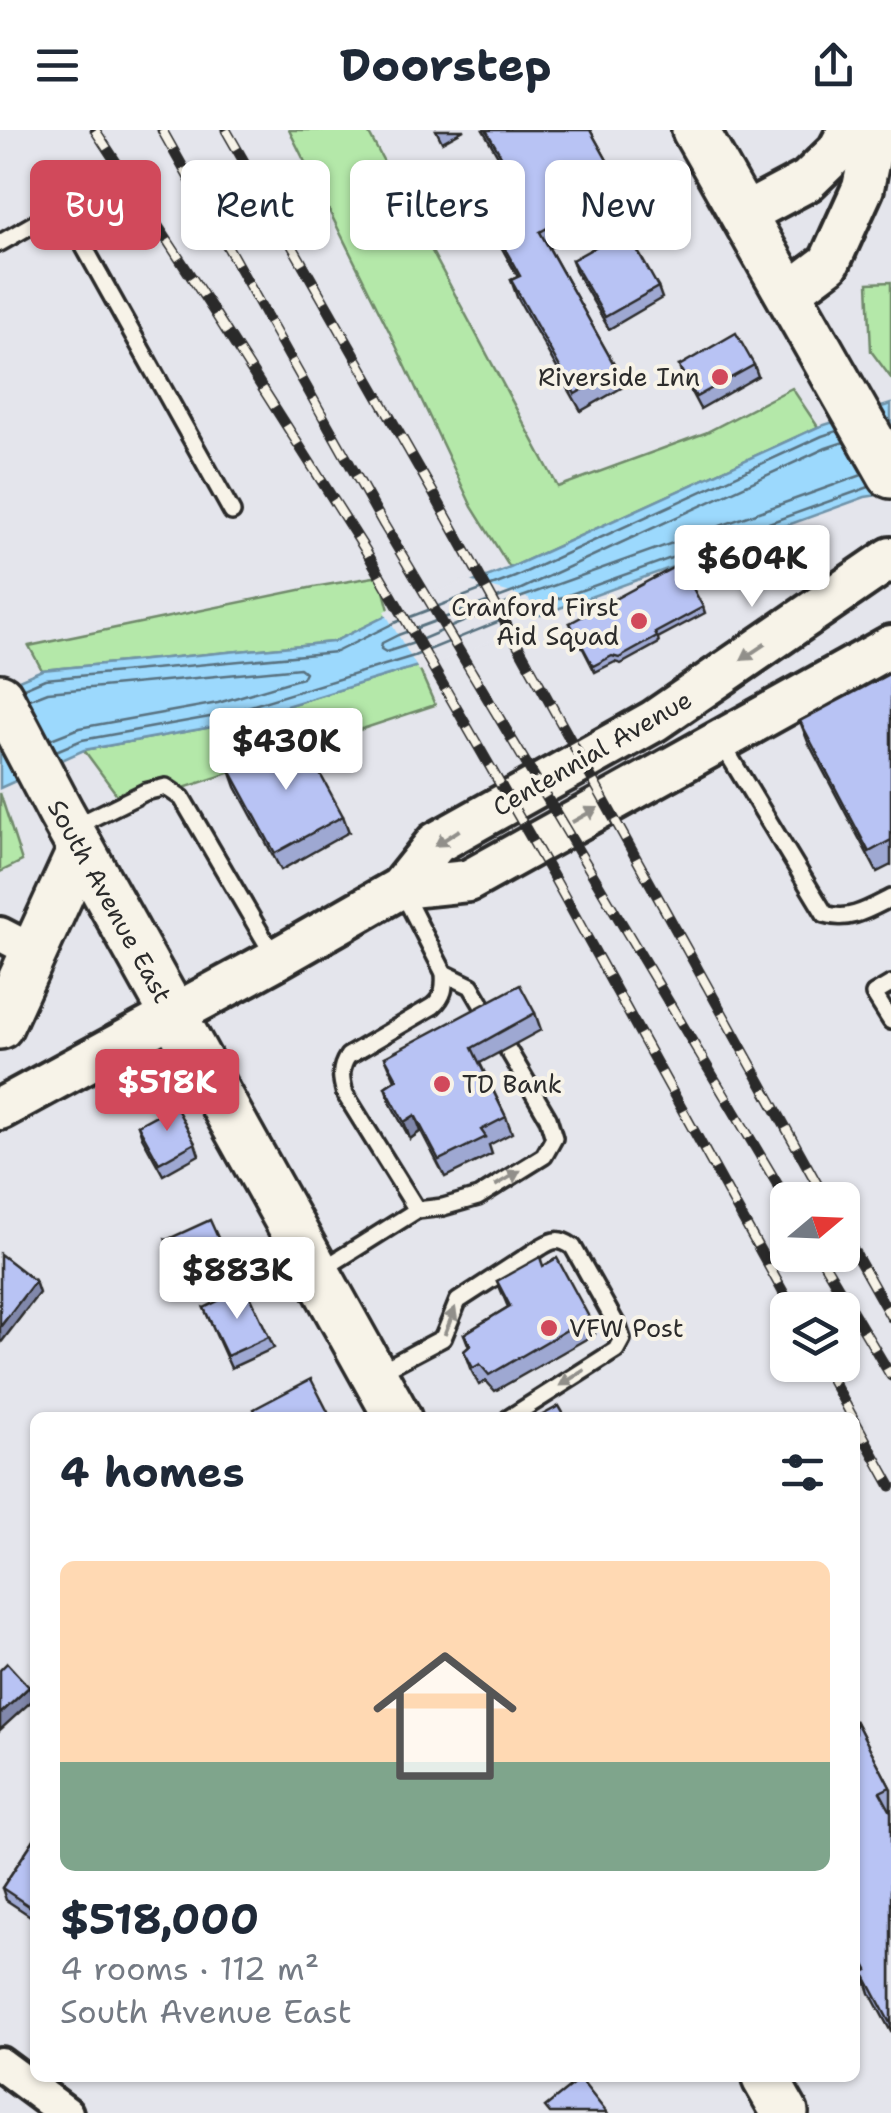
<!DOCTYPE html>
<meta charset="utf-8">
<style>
body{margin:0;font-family:"Shantell Sans",sans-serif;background:#f6f6f7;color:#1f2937;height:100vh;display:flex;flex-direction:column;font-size:38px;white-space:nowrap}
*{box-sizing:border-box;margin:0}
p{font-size:32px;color:#747a83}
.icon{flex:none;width:55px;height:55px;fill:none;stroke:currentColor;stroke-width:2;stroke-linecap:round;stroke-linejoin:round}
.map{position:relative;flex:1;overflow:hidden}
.details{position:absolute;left:30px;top:1282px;width:830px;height:670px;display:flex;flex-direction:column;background:#fff;border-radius:15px;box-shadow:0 2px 8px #0004}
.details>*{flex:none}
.top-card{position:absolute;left:30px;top:30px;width:832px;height:90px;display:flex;gap:20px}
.needle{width:65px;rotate:71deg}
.controls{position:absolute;left:770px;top:1052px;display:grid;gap:20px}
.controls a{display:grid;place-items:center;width:90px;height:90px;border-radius:15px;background:#fff;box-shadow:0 2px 8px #0004;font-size:50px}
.price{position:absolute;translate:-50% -85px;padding:0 22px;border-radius:10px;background:#fff;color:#222;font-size:32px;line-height:65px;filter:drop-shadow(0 2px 5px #0008)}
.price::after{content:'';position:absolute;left:50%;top:60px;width:30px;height:22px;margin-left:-15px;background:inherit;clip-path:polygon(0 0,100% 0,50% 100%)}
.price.selected{background:#d1495b;color:#fff}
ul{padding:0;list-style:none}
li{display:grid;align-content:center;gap:20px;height:530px;padding:0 30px}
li+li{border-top:2px solid #e0e1e3}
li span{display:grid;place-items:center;height:310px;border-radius:15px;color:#555}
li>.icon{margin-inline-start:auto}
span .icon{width:180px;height:180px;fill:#fffc;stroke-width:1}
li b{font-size:42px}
h2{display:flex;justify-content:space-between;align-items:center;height:120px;padding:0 30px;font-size:42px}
.chip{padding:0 35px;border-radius:15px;background:#fff;box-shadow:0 2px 8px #0004;font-size:35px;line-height:90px}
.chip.selected{background:#d1495b;color:#fff}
header{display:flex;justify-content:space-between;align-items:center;height:130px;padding:0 30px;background:#fff;font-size:45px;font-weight:700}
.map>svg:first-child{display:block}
</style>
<header><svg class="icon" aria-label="menu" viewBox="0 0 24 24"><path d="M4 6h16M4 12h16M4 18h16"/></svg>Doorstep<svg class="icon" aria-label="share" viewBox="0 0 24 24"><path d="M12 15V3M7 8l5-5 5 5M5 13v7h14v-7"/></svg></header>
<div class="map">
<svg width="891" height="1983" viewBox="0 0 891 1983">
<rect width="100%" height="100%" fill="#e4e5ec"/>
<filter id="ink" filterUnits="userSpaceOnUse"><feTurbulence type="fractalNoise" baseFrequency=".01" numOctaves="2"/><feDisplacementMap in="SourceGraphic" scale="20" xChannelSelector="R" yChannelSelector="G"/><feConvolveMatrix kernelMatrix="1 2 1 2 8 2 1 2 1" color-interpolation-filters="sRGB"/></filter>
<g filter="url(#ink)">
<g fill="#b4e8a9" stroke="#708a6a" stroke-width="2.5">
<path d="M289 0H367L558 357 705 303 792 258 818 297 510 438 472 377 389 201Z"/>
<path d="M891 152V248L871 221 868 153Z"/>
<path d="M380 446 390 484 333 512 42 540 29 516 314 457Z"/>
<path d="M418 536 435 575 126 677 84 620 223 595Z"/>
<path d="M0 663 22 731 0 742Z"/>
</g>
<path fill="#9cd9fd" stroke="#6f93a9" stroke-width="2.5" d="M891 274V363L865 367 535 487 418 536 223 595 84 620 0 658V558L42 540 333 512 390 484 510 438 818 297Z"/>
<path fill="#e4e5ec" d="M466 450 528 468 542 490 419 541 384 481Z"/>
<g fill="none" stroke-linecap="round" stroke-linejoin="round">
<g stroke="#58717f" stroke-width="2.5">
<path d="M844 312 826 318 519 460 398 505 382 513 381 519 386 522 411 514 522 467 862 345"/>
<path d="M24 558 45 549 336 522 394 493 515 447 822 306 837 301"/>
<path d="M30 569 48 562 300 538 305 542 302 548 218 573 79 598 51 609"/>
<path d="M56 621 82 610 221 585 414 526 532 478 869 357"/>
</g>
<g stroke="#2b2b2b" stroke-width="22">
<g id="service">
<path d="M0 113 44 88 60 86 73 97 232 382"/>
<path d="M722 614 825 784C849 792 869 779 891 768"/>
<path d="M74 697 145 662 166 657 182 668 274 826"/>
<path d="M402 761 444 843C445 858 444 866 433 876L348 926C339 939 341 949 345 964L417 1080"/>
<path d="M444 843 471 856 491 890"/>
<path d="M891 854 874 864 891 891"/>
<path d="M320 1141 417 1080 443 1077 478 1067 544 1026 554 1008 548 988 507 918"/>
<path d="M377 1243 443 1208 458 1171 541 1117C554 1109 560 1108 573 1117L618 1197 622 1209 616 1220 509 1288"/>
</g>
</g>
<g stroke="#2b2b2b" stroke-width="40">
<g id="minor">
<path d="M0 804 33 821"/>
<path d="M0 1934 66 1983"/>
</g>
</g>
<g stroke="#2b2b2b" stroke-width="48">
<g id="tertiary">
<path d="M743 85 807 51 838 21 849 0"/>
<path d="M789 163 829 133 863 58 875 0"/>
<path d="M400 758 468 751 891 516"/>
<path d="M0 979 276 829 400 758 436 713 654 591 891 428"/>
</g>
</g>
<g stroke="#2b2b2b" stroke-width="52">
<g id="secondary">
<path d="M695 0 891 345"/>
<path d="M0 567 61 683 398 1288"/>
<path d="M0 896 81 719"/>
<path d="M765 1948 785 1983"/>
</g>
</g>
<use href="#service" stroke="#f7f3e8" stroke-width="15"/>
<use href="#minor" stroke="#f7f3e8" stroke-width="32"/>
<use href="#tertiary" stroke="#f7f3e8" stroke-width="40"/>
<use href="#secondary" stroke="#f7f3e8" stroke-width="45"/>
<g stroke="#2b2b2b" stroke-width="11">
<g id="rail">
<path d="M95 0 213 180 366 421 553 746 793 1180"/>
<path d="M162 0 384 395 788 1072"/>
<path d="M226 0 435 366 826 1070"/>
<path d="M842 1100 891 1187"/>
<path d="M819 1125 891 1246"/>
<path d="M824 1235 853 1288"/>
<path d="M855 1291 891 1356"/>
</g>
</g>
<use href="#rail" stroke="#f7f3e8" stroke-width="8" stroke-dasharray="22" stroke-linecap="butt"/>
</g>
<g fill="#9ea8d2" stroke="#2b2b2b" stroke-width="2.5">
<path d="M436 0H464L442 12Z"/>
<path d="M483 0H590L622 57 628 74 549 118 617 240 623 257 581 281 517 167 511 150 518 147 474 68 468 52 502 33Z"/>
<path d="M572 130 658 157 662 168 609 199 576 142Z"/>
<path d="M754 235 758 246 700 279 683 247 679 236Z"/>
<path d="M703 477 705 483 658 508 659 513 621 534 615 532 595 542 570 493Z"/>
<path d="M891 543V735L877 742 808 612 800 591Z"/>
<path d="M230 640 343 686 349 702 281 740 236 657Z"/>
<path d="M535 883 541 900 480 933 506 987 512 1003 489 1015 492 1024 445 1047 421 1001 410 1009 391 974 385 957 395 950 385 927Z"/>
<path d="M138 995 195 1013 199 1025 163 1045 142 1007Z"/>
<path d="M166 1110 232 1139 236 1150 193 1170Z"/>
<path d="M543 1136 589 1187 595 1204 495 1261 486 1251 479 1255 470 1238 464 1221 469 1217 464 1204 508 1177 497 1151Z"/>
<path d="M204 1178 269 1207 274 1218 231 1238Z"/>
<path d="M855 1590 891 1659V1902L870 1863 863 1842 865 1841 855 1822Z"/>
<path d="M35 1708V1789L6 1770 2 1758Z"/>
</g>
<g fill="#8188ab" stroke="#2b2b2b" stroke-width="2.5">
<path d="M415 985 421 1001 410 1009 404 992Z"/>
<path d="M35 1151 39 1163 0 1214V1197Z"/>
<path d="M29 1557 34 1569 0 1600V1584Z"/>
</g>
<g fill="#b8c3f4" stroke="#2b2b2b" stroke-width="2.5">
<path d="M486 0H590L622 57 540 102 617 240 575 264 511 150 520 146 468 52 504 31Z"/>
<path d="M626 100 658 157 605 187 572 130Z"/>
<path d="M736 203 754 235 696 267 679 236Z"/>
<path d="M680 434 703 477 655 503 657 507 619 528 612 526 593 536 570 493Z"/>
<path d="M891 543V710L869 722 800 591Z"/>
<path d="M298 603 343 686 275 723 230 640Z"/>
<path d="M520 855 535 883 472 918 506 987 481 1000 486 1007 439 1030 415 985 404 992 385 957 397 949 385 927Z"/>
<path d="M175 975 195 1013 159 1033 138 995Z"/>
<path d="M210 1090 232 1139 188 1158 166 1110Z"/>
<path d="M0 1124 35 1151 0 1197Z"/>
<path d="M540 1127 543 1136 557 1128 589 1187 489 1245 480 1234 473 1238 464 1221 471 1215 464 1204 510 1176 497 1151Z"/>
<path d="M246 1157 269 1207 227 1226 204 1178Z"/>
<path d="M311 1249 331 1288H258L254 1279Z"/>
<path d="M559 1276 566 1288H537Z"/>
<path d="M7 1533 29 1557 0 1584V1540Z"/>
<path d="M855 1590 890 1657 880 1662 891 1682V1895L863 1842 868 1840 855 1815Z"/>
<path d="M35 1708V1780L2 1758Z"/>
<path d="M580 1949 607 1983H550L545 1977Z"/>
</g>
<defs><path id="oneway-solid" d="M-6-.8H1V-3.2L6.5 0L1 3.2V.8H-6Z" transform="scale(2.5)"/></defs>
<g fill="#918f8a">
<use href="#oneway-solid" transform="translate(753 522) rotate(146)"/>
<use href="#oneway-solid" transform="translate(585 685) rotate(-29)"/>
<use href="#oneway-solid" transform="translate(447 708) rotate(147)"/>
<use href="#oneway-solid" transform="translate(508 1048) rotate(-31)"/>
<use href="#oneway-solid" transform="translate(450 1191) rotate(-69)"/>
<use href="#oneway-solid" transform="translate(572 1248) rotate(148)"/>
</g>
</g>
<g fill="#d1495b" stroke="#f7f3e8" stroke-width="4">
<circle cx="720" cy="247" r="10"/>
<circle cx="639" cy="491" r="10"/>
<circle cx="442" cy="954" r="10"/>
<circle cx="549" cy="1198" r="10"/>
</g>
<g text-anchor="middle" stroke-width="8" stroke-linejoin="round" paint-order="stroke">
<g font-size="25" fill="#2b2b2b" stroke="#f7f3e8" text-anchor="end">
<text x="700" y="256">Riverside Inn</text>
<text x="619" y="486">Cranford First<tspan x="619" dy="29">Aid Squad</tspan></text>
<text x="462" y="963" text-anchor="start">TD Bank</text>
<text x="569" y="1207" text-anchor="start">VFW Post</text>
</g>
<g font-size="25" fill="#2b2b2b" stroke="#f7f3e8">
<text transform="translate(592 623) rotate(-30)" y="9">Centennial Avenue</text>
<text transform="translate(110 771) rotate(61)" y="9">South Avenue East</text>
</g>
</g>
</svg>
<div class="controls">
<a><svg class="needle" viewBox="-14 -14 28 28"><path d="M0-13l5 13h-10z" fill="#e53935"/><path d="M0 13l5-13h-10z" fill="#747a83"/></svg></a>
<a><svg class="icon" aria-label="layers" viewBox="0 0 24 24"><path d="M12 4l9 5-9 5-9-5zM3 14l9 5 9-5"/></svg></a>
</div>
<b class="price" style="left:752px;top:480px">$604K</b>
<b class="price" style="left:286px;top:663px">$430K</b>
<b class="price selected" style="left:167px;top:1004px">$518K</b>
<b class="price" style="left:237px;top:1192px">$883K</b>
<div class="top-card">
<a class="chip selected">Buy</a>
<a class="chip">Rent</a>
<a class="chip">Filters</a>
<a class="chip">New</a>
</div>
<section class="details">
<h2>4 homes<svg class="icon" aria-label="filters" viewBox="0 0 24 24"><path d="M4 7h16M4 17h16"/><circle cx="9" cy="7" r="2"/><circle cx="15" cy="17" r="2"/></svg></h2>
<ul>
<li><span style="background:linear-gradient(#ffd9b3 65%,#7fa58c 0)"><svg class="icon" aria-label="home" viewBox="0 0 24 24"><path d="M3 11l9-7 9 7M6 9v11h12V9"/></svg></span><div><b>$518,000</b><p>4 rooms · 112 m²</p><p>South Avenue East</p></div></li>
</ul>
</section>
</div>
